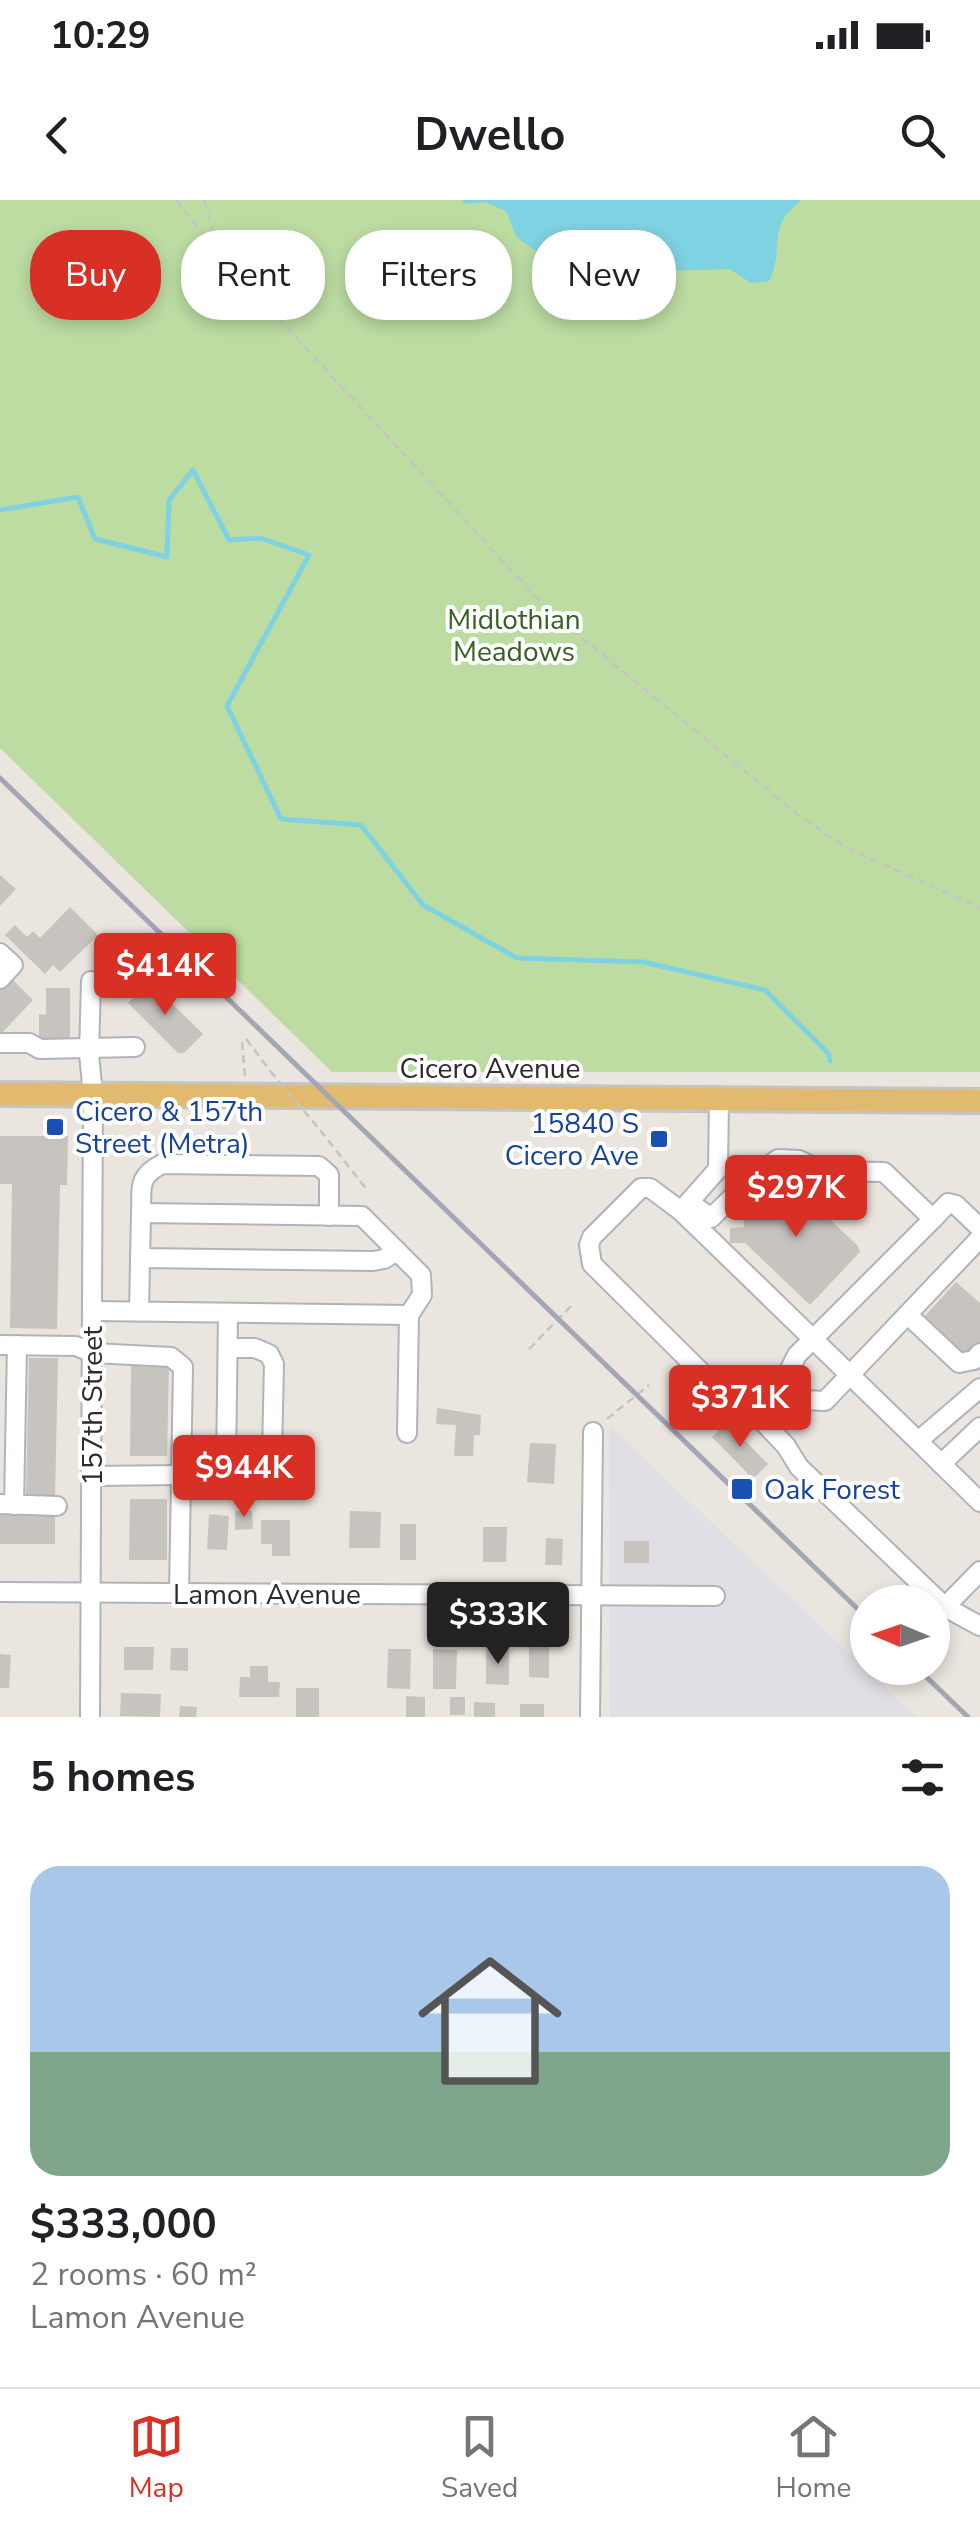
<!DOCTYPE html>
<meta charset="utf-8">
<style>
body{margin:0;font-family:"Nunito Sans",sans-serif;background:#f6f6f6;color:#202124;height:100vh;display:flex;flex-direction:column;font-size:38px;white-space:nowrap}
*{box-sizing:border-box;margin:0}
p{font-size:32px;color:#757577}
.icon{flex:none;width:55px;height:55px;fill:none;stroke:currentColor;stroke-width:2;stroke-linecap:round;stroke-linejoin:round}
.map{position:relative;height:1517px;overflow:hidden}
.drawer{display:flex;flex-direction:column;background:#fff;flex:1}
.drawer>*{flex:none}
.hud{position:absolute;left:30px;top:30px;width:920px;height:90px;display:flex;gap:20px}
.needle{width:65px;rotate:272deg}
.fabs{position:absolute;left:850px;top:1385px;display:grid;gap:20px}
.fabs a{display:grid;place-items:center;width:100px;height:100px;border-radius:50%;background:#fff;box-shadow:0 5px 15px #0003;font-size:50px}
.price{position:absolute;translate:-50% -85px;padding:0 22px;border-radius:10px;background:#d93025;color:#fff;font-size:32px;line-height:65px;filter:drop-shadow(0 2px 5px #0008)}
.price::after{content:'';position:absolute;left:50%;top:60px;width:30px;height:22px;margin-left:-15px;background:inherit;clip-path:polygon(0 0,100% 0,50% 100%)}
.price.selected{background:#222;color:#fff}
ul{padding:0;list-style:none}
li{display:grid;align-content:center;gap:20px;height:530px;padding:0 30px}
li+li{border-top:2px solid #e0e0e0}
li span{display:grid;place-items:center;height:310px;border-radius:30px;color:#555}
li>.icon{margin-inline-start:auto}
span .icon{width:180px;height:180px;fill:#fffc;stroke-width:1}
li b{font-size:42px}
h2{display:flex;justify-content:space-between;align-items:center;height:120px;padding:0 30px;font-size:42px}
.tag{padding:0 35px;border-radius:40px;background:#fff;box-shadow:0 5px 15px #0003;font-size:35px;line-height:90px}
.tag.selected{background:#d93025;color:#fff}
.status{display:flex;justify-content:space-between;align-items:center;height:70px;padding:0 50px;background:#fff;direction:ltr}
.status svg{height:28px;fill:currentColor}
header{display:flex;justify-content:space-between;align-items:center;height:130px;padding:0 30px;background:#fff;font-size:45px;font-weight:700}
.menu{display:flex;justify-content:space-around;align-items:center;height:140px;border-top:2px solid #e0e0e0;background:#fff;font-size:28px;color:#757577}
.menu a{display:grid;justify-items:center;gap:5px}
.menu .selected{color:#d93025}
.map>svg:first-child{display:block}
</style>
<div class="status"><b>10:29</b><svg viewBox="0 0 49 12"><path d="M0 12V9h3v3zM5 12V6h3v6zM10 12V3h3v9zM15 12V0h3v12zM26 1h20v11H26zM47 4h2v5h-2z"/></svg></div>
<header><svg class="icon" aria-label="back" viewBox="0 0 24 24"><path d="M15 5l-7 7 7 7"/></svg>Dwello<svg class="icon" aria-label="search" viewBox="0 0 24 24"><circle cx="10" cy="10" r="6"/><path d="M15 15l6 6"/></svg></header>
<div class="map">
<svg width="980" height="1517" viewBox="0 0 980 1517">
<rect width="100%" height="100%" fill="#ebe5df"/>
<path fill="#e0dfe5" d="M609 1225 916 1517H610Z"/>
<path fill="#bcdca2" d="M0 0H980V872H332L0 548Z"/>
<path fill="#7fd2e1" d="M462 0H801C796 6 788 11 784 18 773 38 781 58 769 81L751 83 730 69 597 73 557 65 517 38 506 11 485 2 465 4Z"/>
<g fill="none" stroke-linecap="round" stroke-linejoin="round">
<path stroke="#7fd2e1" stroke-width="5" d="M0 310 78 297 95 339 167 357 169 300 193 270 229 340 260 338 309 355 227 506 281 619 361 625 423 705 517 758 643 762 765 790 829 854 830 861"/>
</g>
<g fill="#c7c3be">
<path d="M0 675 16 689 0 706Z"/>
<path d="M70 707 98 735 60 772 53 765 45 774 5 735 15 725 27 737 33 731 40 738Z"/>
<path d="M10 777 33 800 0 835V787Z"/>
<path d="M149 781 203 834 184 853H178L128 803Z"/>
<path d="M46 788H70V842H39V814L46 815Z"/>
<path d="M0 936H68L67 985H60L57 1129 10 1128 12 984H0Z"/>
<path d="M784 976 857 1045 860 1052 810 1105 745 1043H730V1028L744 1027 743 1015Z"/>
<path d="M956 1082 980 1103V1142L961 1156 923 1118Z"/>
<path d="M29 1158H58L55 1297H26Z"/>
<path d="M131 1166H169L167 1256H130Z"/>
<path d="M437 1208 481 1215 480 1235H474L473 1256H454L456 1225 436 1224Z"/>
<path d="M727 1222 768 1264 753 1279 712 1237Z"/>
<path d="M530 1243 556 1244 554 1284 527 1282Z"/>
<path d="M130 1299H167V1360H129Z"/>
<path d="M235 1311H252L253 1329 235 1330Z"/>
<path d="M350 1311 381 1312 380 1348H349Z"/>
<path d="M0 1314 55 1315V1344H0Z"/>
<path d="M209 1314 229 1316 227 1350 207 1349Z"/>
<path d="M261 1320H290V1356H272V1344H261Z"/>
<rect x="400" y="1324" width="16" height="36"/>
<path d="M483 1327H507L506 1362H483Z"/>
<path d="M546 1338 563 1339 562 1365H545Z"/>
<rect x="624" y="1341" width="25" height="22"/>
<path d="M529 1435H549V1478L529 1477Z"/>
<path d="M124 1447H154L153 1470H124Z"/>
<path d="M171 1448H188V1471L170 1470Z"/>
<path d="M388 1449H411L410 1489 387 1488Z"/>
<path d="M433 1449 457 1450 456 1489H433Z"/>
<path d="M486 1450H509V1485L486 1484Z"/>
<path d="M0 1454 11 1455 9 1488H0Z"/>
<path d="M250 1466H268V1482H280L279 1497H239L240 1477H250Z"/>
<rect x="296" y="1488" width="23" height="29"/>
<path d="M121 1493 161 1494 160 1517 120 1516Z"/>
<path d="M406 1496 425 1497V1517H406Z"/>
<rect x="450" y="1497" width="15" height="18"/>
<path d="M474 1502 495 1503V1517H474Z"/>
<rect x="520" y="1504" width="24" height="13"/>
<path d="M180 1506 197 1507 196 1517H179Z"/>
</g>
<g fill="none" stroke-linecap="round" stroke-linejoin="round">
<g stroke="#b0b3ba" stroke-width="22">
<g id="minor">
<path d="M0 753 13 765 0 779"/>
<path d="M2 843H29L40 849 135 847"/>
<path d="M719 899 718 969 681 1011 918 1241"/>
<path d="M689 1002 711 1018 753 977 778 959 799 960 822 971 884 972 933 1019 797 1155 788 1173 791 1190 804 1200 825 1201 980 1038"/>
<path d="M681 1011 650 988H641L592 1037 589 1045 592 1064 709 1180 753 1211 786 1246 799 1267 945 1407 980 1426"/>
<path d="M141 1013C142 987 137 977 162 964L319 966 329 975V1016"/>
<path d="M933 1019 948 1003 956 1005 980 1028"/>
<path d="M140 1058 373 1061 384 1059 397 1051"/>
<path d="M93 1111 409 1115 422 1095 421 1075 362 1016 141 1013 139 1112"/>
<path d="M228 1113 226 1268 235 1277H254L266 1271 272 1253 274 1164 269 1154 255 1148H228"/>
<path d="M909 1116 959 1163 974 1160 980 1153"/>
<path d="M0 1145 76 1146 93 1153 171 1157 183 1167 179 1393"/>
<path d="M980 1188 918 1241 980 1302"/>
<path d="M407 1233 409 1115"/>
<path d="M941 1264 980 1227"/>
<path d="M92 1276 181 1275"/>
<path d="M0 1304 57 1306"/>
<path d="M14 1305 17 1145"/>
<path d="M0 1392 715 1396"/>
<path d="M945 1407 980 1371"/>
<path d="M90 1517 93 895 89 854 91 781"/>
<path d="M590 1517 593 1232"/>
</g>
</g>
<g stroke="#c4c4c4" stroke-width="28">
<path id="major" d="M0 894 980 901"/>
</g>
<g stroke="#c4c4c4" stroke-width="2.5" stroke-dasharray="8 5" stroke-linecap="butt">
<path d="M176 0 219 54 548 410 796 613 845 647 980 708"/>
<path d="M204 0 219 52"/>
<path d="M245 876 242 841 247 840 270 871"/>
<path d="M320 930 368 991"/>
<path d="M529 1149 570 1107 575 1111"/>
<path d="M607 1219 649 1185"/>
<path d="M932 1435 943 1426"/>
</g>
<use href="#minor" stroke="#fff" stroke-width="18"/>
<use href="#major" stroke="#e1ba6f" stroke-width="22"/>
<g stroke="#a2a7b3" stroke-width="5">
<path d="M0 578 868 1419"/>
<path d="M917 1468 968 1517"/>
</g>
<path stroke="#c4c4c4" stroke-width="2.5" stroke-dasharray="8 5" stroke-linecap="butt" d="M270 871 320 930"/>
</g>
<g fill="#1a4fb4" stroke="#fff" stroke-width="4">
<rect x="45" y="917" width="20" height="20" rx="5"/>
<rect x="649" y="929" width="20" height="20" rx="5"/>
<rect x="730" y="1277" width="24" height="24" rx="5"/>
</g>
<g text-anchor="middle" stroke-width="8" stroke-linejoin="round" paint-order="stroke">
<g font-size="28" fill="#376123" stroke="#fff">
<text x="514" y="429">Midlothian<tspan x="514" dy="32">Meadows</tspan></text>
</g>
<g font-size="28" fill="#2b2b2b" stroke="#fff">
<text x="490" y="878">Cicero Avenue</text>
<text transform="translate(92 1206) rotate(-90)" y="10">157th Street</text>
<text x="267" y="1404">Lamon Avenue</text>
</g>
<g font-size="28" fill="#164399" stroke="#fff" text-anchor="start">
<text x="75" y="921">Cicero &amp; 157th<tspan x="75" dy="32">Street (Metra)</tspan></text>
<text x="639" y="933" text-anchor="end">15840 S<tspan x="639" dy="32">Cicero Ave</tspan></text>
<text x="764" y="1299">Oak Forest</text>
</g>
</g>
</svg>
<div class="fabs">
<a><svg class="needle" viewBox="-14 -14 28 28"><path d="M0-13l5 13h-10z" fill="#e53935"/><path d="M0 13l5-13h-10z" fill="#757577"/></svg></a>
</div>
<b class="price" style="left:165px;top:818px">$414K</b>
<b class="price" style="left:796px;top:1040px">$297K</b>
<b class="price" style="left:740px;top:1250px">$371K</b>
<b class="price" style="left:244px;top:1320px">$944K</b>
<b class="price selected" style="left:498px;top:1467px">$333K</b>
<div class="hud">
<a class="tag selected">Buy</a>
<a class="tag">Rent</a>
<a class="tag">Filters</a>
<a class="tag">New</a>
</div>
</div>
<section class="drawer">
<h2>5 homes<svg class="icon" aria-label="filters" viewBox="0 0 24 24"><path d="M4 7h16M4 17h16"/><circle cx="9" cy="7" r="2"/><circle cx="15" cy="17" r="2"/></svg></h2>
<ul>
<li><span style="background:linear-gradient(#a9c7e8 60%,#7fa58c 0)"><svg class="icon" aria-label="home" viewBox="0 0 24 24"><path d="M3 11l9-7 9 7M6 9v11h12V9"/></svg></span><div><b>$333,000</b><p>2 rooms · 60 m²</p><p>Lamon Avenue</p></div></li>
</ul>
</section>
<nav class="menu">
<a class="selected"><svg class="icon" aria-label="map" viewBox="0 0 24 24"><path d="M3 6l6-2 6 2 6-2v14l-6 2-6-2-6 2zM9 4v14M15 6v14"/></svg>Map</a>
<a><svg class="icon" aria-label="saved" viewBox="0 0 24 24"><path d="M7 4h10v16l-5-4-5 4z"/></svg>Saved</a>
<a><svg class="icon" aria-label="home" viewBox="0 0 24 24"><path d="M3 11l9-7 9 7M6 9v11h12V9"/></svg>Home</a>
</nav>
